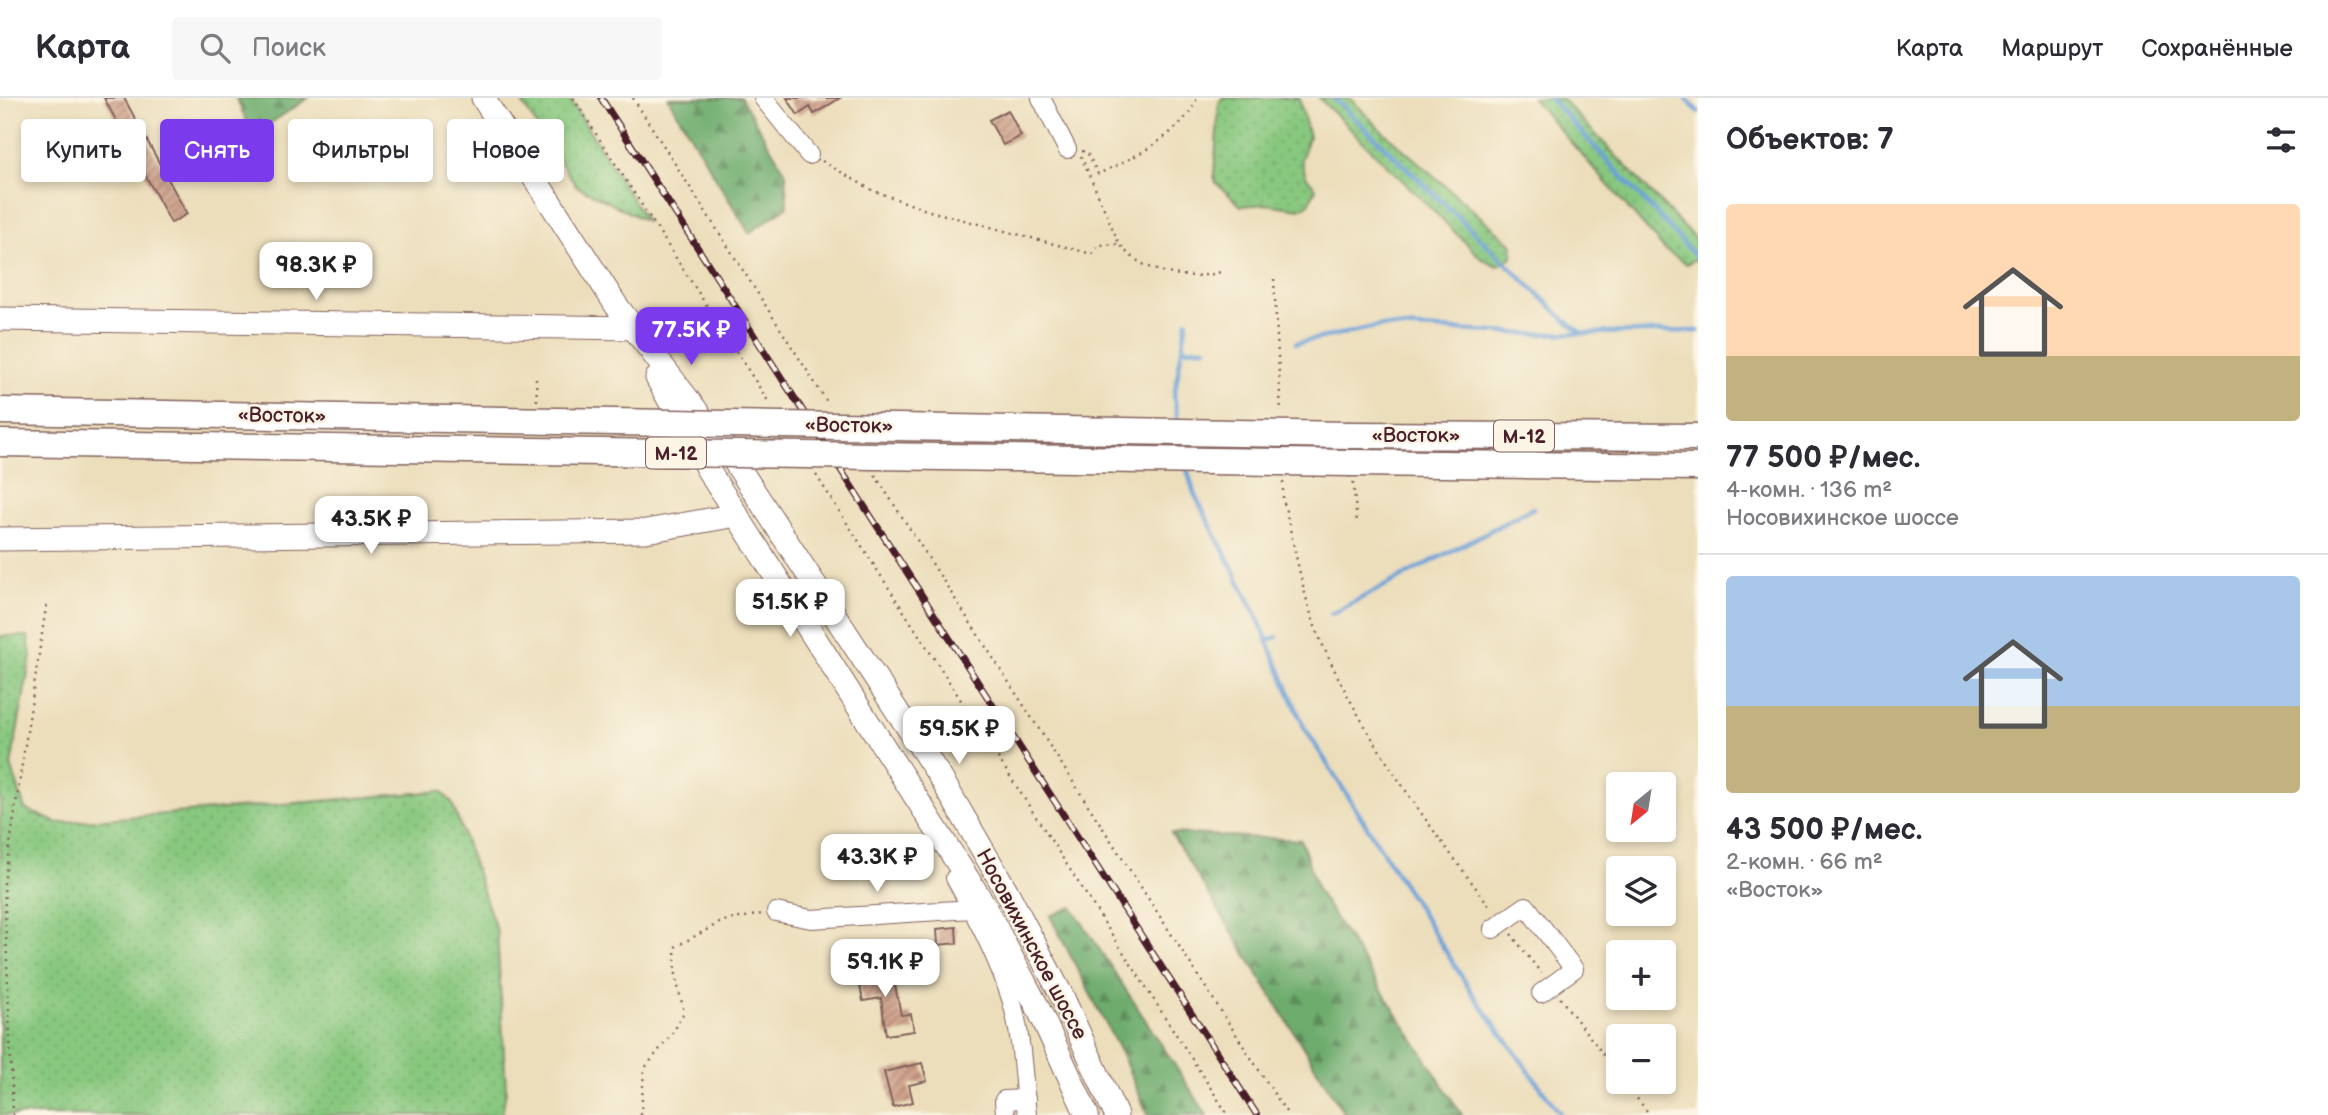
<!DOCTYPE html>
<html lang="ru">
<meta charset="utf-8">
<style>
body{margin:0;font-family:"Balsamiq Sans",sans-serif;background:#f7f7f7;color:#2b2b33;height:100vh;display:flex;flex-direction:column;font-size:26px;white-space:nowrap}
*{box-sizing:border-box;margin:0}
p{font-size:23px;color:#7c7c81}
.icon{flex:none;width:38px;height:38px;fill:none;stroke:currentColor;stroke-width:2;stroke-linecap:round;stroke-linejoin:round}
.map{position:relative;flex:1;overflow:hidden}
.drawer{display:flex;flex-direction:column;background:#fff;width:630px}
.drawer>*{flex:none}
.top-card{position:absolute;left:21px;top:21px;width:665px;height:63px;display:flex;gap:14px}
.needle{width:46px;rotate:210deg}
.fabs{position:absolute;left:1606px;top:674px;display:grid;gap:14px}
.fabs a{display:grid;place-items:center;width:70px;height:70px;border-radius:7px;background:#fff;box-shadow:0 4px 10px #0003;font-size:35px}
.price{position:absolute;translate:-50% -60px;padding:0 16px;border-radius:14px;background:#fff;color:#222;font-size:23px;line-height:46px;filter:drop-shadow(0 2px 4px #0008)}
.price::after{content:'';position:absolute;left:50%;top:42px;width:21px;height:16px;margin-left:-10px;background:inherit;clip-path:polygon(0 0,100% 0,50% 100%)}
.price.on{background:#7c3aed;color:#fff}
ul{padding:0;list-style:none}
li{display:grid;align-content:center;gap:14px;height:371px;padding:0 28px}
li+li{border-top:2px solid #e1e1e2}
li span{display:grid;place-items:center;height:217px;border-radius:7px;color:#555}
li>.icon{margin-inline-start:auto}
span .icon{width:126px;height:126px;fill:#fffc;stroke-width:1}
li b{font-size:30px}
h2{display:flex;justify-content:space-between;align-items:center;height:84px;padding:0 28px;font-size:30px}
.pill{padding:0 24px;border-radius:7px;background:#fff;box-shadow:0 4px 10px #0003;font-size:24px;line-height:63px}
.pill.on{background:#7c3aed;color:#fff}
header{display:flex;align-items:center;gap:42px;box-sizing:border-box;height:98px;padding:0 35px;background:#fff;border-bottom:2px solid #e1e1e2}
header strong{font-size:33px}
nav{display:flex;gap:38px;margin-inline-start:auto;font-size:24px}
.search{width:490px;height:63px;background:#f7f7f7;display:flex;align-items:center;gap:18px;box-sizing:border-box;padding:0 24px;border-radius:7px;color:#7c7c81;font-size:26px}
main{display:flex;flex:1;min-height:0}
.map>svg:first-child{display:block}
</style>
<header>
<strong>Карта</strong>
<div class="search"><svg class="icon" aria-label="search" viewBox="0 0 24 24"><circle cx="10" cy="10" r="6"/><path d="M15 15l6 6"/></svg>Поиск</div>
<nav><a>Карта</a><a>Маршрут</a><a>Сохранённые</a></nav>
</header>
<main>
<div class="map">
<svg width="1698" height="1017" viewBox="0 0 1698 1017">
<defs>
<pattern id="grass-dots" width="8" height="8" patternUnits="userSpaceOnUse" patternTransform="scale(1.75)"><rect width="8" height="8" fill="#87c77e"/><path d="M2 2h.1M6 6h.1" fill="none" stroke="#76aa6d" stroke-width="1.8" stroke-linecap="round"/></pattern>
<pattern id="forest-firs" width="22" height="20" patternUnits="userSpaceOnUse" patternTransform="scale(1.75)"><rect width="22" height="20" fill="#6dac6d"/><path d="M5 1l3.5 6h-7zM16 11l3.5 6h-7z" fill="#5c8b5a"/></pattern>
<pattern id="building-hatch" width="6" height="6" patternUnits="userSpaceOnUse" patternTransform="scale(1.75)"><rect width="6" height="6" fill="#cea089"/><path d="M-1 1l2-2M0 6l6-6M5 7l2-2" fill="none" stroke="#a98270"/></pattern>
</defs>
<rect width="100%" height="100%" fill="#fcf5e5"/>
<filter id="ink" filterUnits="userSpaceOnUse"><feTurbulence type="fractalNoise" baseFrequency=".0143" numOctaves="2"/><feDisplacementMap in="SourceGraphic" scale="14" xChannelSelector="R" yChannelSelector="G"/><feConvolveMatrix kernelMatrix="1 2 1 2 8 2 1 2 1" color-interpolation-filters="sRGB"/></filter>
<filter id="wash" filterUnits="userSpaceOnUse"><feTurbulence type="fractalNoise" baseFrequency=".00686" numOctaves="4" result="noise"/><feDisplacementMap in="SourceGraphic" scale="28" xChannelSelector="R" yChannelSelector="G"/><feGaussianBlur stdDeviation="1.57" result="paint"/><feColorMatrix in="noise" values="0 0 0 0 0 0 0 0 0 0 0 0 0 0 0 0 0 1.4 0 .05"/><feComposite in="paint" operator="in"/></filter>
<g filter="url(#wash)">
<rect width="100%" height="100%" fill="#ecdebb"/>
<g fill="url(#grass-dots)" stroke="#687354" stroke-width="2">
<path d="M519 0H569L646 123 576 88Z"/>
<path d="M1222 0H1299L1309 39 1301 62 1306 78 1316 91 1309 105 1300 111 1266 106 1241 108 1216 85 1214 77 1219 5Z"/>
<path d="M1319 0H1350L1379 30 1513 147 1512 159 1498 168 1482 161Z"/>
<path d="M1532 0H1561L1698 144V160L1687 166 1665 152Z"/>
<path d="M0 538H28L31 558 11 667 25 711 57 725 440 693 452 704 497 834 506 992 502 1017H0Z"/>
</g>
<g fill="url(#forest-firs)" stroke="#5c664c" stroke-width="2">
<path d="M236 0H308L253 37Z"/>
<path d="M668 0H741L786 75 787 109 749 135Z"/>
<path d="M1171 735 1301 742 1318 793 1462 1017H1345Z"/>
<path d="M1072 809 1207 1017H1148L1124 961 1050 818Z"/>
</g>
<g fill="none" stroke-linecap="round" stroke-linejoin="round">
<g stroke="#6ba0d8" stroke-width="4.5">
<path d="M1334 0 1564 221 1582 235"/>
<path d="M1550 0 1698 161"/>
<path d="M1686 0 1698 14"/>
<path d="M1296 245 1380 228 1532 236 1698 233"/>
<path d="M1182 251 1206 250"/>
<path d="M1178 325 1174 298 1187 222"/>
<path d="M1187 371 1194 395 1256 516 1304 629 1474 898 1561 1017"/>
<path d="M1331 516 1533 410"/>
<path d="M1267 543 1277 539"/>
</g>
</g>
<g id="blocks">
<g fill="url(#building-hatch)">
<path d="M104 0H124L187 116 171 125Z"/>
<path d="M787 0H840L814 16 810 9 798 17Z"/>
<path d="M1008 12 1021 38 1003 47 989 22Z"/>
<path d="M956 829 957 845 938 847 937 831Z"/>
<path d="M891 868 901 917 911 916 914 933 886 937 881 900 863 903 857 874Z"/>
<path d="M922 965 927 983 909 987 913 1004 893 1009 884 974Z"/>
</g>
</g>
</g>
<g filter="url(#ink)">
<use href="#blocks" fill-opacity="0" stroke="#83625d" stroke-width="2"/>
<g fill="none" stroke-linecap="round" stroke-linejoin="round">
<g stroke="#83625d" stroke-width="20">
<g id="minor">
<path d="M763 0 809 57"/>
<path d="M1041 0 1067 51"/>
<path d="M955 780C977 819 999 861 1012 904 1022 940 1023 979 1027 1017"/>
<path d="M776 814 811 821 972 811"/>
<path d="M1493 831 1526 808 1574 871 1541 895"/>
<path d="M1005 1017 1004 1002 1026 1001"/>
</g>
</g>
<g stroke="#83625d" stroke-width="25">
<g id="major">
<path d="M483 0 616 207 731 358 942 682 1006 792 1062 898 1116 1017"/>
<path d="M0 221 634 230"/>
<path d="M657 280 708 372 983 805 1038 910 1087 1017"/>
<path d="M0 441 646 433 737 417"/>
</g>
</g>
<g stroke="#83625d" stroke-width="29">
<g id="highway">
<path d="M1350 337 1698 339"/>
<path d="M1351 365 1698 369"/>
</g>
</g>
<g stroke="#83625d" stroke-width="2.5" stroke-dasharray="2 5" stroke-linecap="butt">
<path d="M573 0 770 306"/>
<path d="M633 0 829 307"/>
<path d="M1082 53 1087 54 1098 76C1132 61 1183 36 1197 0"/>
<path d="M1081 58 1119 145"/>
<path d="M822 63 872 92 926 112 1092 156 1099 147 1120 146C1140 176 1192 184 1224 173"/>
<path d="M1274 181 1281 314"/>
<path d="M536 280 537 303"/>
<path d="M816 377 1228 1017"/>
<path d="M875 377 1288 1017"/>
<path d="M1283 384V401C1294 444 1303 501 1320 541 1363 639 1428 727 1492 811"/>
<path d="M1353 385 1357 424"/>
<path d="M1511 836 1541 875"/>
<path d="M1560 900 1619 977"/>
<path d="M1624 984 1650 1017"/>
<path d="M13 1017 4 785 47 503"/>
<path d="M641 1017 644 971 674 933 684 914 676 880 675 849 723 823 762 816"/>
</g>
<use href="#minor" stroke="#fff" stroke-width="18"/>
<use href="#major" stroke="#fff" stroke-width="23"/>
<use href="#highway" stroke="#fff" stroke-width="26"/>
<g stroke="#4a1f2b" stroke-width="7">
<path id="rail" d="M601 0 1257 1017"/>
</g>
<use href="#rail" stroke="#fcf5e5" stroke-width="4.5" stroke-dasharray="13" stroke-linecap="butt"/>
<g stroke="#83625d" stroke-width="29" stroke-linecap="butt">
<g id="highway-bridge">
<path d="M0 313 1350 337"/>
<path d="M0 345 1351 365"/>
</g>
</g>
<use href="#highway-bridge" stroke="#fff" stroke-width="26"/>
</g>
</g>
<g text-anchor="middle" stroke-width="5" stroke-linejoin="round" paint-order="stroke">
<g fill="#fcf5e5" stroke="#7f5f63" stroke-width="2">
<rect x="1494" y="322.5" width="60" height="31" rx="5"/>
<rect x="646" y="339.5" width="60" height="31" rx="5"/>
</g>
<g font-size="19" font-weight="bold" fill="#4a1f2b">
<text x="1524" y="345">М-12</text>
<text x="676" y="362">М-12</text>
</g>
<g font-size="21" fill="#4a1f2b" stroke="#fcf5e5">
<text transform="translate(282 317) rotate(1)" y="7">«Восток»</text>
<text transform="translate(849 327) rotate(1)" y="7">«Восток»</text>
<text x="1416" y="344">«Восток»</text>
<text transform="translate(1032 846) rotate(62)" y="7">Носовихинское шоссе</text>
</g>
</g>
</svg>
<div class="fabs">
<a><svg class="needle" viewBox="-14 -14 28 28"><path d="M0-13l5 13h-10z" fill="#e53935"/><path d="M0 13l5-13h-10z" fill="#7c7c81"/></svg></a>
<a><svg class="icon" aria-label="layers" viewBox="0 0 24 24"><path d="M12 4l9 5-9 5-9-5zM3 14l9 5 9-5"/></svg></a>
<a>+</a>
<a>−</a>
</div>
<b class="price" style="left:316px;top:204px">98.3K ₽</b>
<b class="price on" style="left:691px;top:269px">77.5K ₽</b>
<b class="price" style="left:371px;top:458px">43.5K ₽</b>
<b class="price" style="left:790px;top:541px">51.5K ₽</b>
<b class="price" style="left:959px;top:668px">59.5K ₽</b>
<b class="price" style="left:877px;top:796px">43.3K ₽</b>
<b class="price" style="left:885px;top:901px">59.1K ₽</b>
<div class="top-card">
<a class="pill">Купить</a>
<a class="pill on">Снять</a>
<a class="pill">Фильтры</a>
<a class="pill">Новое</a>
</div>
</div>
<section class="drawer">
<h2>Объектов: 7<svg class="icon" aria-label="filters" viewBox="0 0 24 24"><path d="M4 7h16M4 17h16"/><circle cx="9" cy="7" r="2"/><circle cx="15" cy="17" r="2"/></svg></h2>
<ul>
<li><span style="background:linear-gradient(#ffd9b3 70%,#c2b280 0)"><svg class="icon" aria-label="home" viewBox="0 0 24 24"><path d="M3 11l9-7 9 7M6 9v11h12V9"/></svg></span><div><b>77 500 ₽/мес.</b><p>4-комн. · 136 m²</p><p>Носовихинское шоссе</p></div></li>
<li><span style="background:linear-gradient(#a9c7e8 60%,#c2b280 0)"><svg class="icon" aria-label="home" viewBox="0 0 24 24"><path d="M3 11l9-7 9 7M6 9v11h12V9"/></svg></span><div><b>43 500 ₽/мес.</b><p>2-комн. · 66 m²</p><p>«Восток»</p></div></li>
</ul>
</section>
</main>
